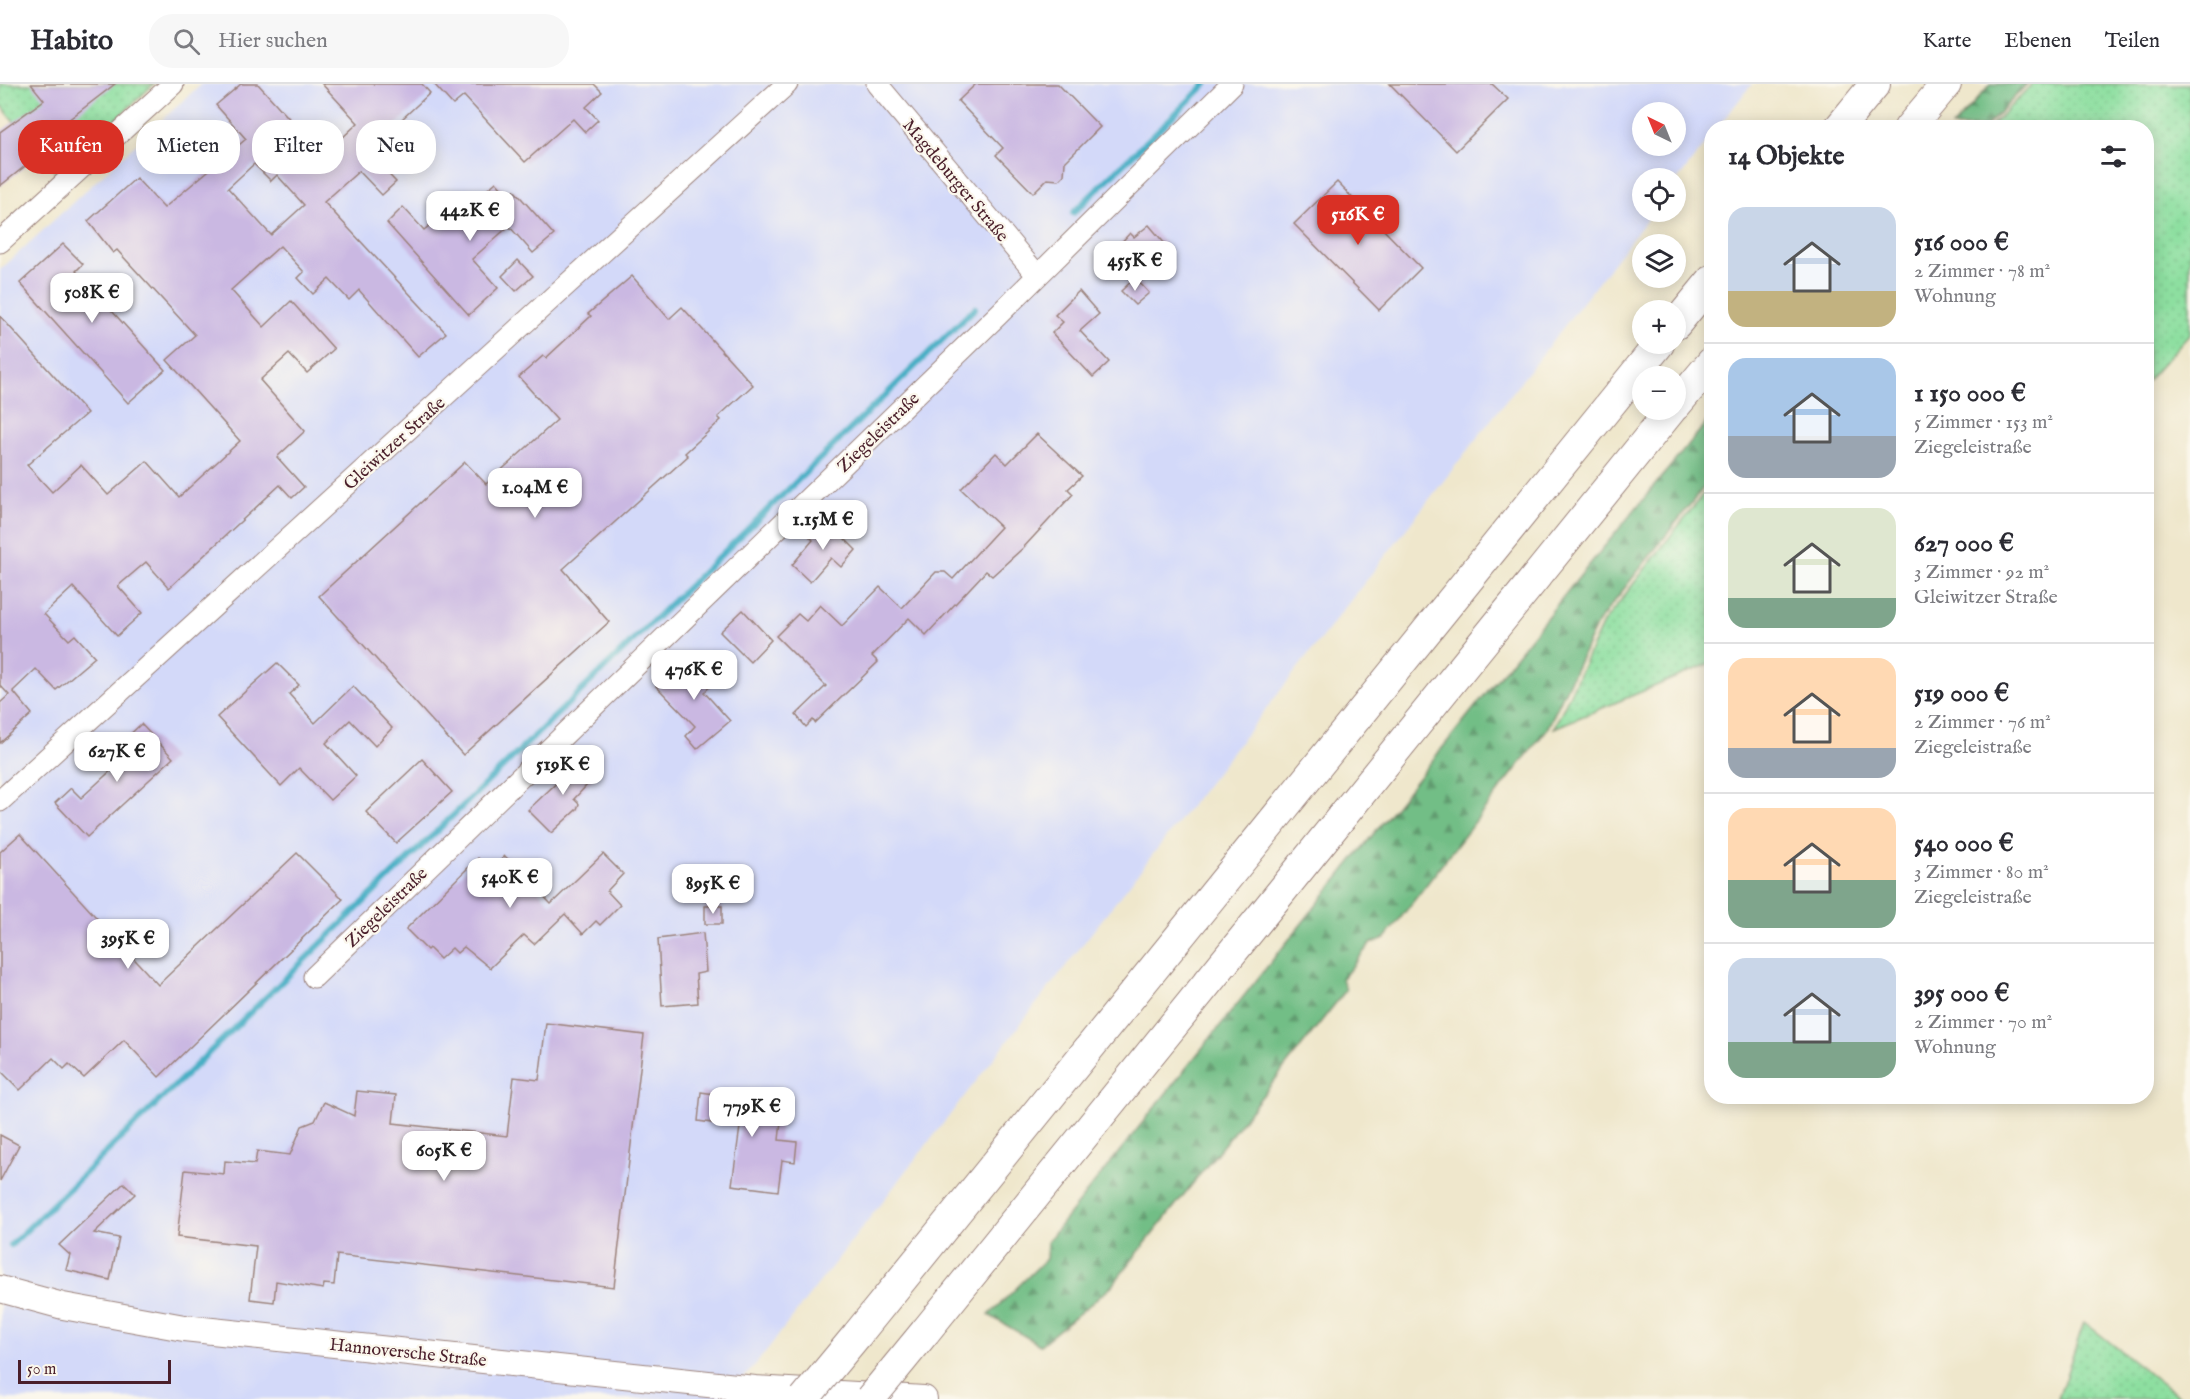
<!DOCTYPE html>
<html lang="de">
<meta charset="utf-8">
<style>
body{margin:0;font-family:"IM FELL English",serif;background:#f7f7f7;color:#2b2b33;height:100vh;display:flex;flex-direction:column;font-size:22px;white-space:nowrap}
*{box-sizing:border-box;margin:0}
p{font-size:20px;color:#7c7c81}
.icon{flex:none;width:33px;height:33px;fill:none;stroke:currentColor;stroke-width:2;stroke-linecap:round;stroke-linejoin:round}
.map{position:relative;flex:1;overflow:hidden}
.drawer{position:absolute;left:1704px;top:36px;width:450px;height:984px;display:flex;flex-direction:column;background:#fff;border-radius:24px;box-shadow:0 3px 15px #0003}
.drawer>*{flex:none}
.top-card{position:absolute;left:18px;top:36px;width:570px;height:54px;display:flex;gap:12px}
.needle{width:39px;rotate:317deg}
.controls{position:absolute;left:1632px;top:18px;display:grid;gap:12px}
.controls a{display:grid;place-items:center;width:54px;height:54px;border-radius:50%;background:#fff;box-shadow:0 3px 15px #0003;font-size:30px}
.scale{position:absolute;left:18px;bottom:15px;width:153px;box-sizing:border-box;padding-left:6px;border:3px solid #4a1f2b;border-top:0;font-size:16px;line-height:21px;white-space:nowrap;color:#4a1f2b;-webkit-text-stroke:4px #fbf7ec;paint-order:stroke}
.price{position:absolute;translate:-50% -51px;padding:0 14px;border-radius:12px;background:#fff;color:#222;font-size:20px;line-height:39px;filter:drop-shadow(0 2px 3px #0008)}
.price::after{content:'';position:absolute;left:50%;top:36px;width:18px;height:14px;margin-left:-9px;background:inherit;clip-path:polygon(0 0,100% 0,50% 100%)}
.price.active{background:#d93025;color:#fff}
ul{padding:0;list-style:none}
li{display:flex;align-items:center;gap:18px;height:150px;padding:0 24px}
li+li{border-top:2px solid #e1e1e2}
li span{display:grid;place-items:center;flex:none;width:168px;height:120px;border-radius:18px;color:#555}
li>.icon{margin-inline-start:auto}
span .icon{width:72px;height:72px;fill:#fffc;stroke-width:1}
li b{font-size:26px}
h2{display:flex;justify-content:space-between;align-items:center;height:72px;padding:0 24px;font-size:26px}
.pill{padding:0 21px;border-radius:24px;background:#fff;box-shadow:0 3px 15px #0003;font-size:21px;line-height:54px}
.pill.active{background:#d93025;color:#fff}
header{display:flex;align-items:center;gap:36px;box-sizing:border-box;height:84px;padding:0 30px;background:#fff;border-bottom:2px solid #e1e1e2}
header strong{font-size:28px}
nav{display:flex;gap:33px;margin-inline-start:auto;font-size:21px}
.search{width:420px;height:54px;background:#f7f7f7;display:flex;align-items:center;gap:15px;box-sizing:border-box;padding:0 21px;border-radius:24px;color:#7c7c81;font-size:22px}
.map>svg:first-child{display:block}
</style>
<header>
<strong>Habito</strong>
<div class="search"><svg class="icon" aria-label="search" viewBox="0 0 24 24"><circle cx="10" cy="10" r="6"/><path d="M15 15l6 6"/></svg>Hier suchen</div>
<nav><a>Karte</a><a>Ebenen</a><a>Teilen</a></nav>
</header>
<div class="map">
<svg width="2190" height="1315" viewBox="0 0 2190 1315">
<defs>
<pattern id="forest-firs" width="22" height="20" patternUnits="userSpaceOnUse" patternTransform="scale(1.5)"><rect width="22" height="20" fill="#72be86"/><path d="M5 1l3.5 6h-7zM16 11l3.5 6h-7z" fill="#609a6e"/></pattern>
<pattern id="garden-dots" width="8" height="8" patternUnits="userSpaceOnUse" patternTransform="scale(1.5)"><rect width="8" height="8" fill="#8ddfa0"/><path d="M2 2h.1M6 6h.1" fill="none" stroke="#7bbf8a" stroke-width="1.8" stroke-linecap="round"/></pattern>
</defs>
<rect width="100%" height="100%" fill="#fbf7ec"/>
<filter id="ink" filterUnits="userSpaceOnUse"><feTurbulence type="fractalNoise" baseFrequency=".0167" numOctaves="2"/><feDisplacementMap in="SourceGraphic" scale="12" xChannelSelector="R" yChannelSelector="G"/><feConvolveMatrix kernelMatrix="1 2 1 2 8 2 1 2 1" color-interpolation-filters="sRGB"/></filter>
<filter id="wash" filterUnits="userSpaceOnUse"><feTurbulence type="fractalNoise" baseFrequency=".008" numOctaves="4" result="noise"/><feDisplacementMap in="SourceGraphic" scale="24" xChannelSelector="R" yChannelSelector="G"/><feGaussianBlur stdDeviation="1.35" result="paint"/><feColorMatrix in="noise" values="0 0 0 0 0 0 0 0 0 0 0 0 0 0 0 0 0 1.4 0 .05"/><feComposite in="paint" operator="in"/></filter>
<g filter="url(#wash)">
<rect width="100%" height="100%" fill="#efe7cc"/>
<path fill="#d3d9f9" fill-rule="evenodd" d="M201 0H1752L1718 43 1712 44 1711 52 1676 98V94H1642V128H1653L752 1285 724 1315H0V186ZM1642 28H1676V62H1642Z"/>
<g fill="url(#forest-firs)" stroke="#5e6e58" stroke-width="1.5">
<path d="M1991 0H2027L1986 43H1952Z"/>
<path d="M1711 333V394L1598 538 1547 645 1385 854 1370 860 1342 895 1346 906 1110 1204 1040 1261 989 1231 1046 1175 1047 1158 1571 503Z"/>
</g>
<g fill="url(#garden-dots)" stroke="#6c7f66" stroke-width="1.5">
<path d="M0 0H154L57 91 0 20Z"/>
<path d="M2032 0H2190V249L2147 297 2146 44 1990 43Z"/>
<path d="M1711 400V579L1554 644 1603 539Z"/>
<path d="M2084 1238 2182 1315H2058Z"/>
</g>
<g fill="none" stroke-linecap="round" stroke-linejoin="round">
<g stroke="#46afc5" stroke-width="6">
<path d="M1073 129 1206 0"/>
<path d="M11 1161 975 224"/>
</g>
</g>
<g id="blocks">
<g fill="#cab8e2" fill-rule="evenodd">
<path d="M31 0H115L28 67 34 75 0 102V48L44 16Z"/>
<path d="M241 0H258L323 72 358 39 322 0H422L430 9 373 62 379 68 373 74 396 98 382 111 359 87 324 118 446 249 418 273 359 206 349 216 329 195 313 210 298 194 304 188 280 162 231 206 264 243 291 217 334 265 307 289 289 270 260 296 305 347 277 373 304 403 292 414 280 401 169 504 146 478 118 502 142 529 117 552 73 503 44 530 69 556 75 551 95 573 56 606 36 585 13 607 32 630 0 659V619L9 611 0 601V232L87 329 27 381 52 408 81 381 108 411 147 377 179 413 240 357 167 276 195 251 117 166 113 169 88 137 136 94 164 124 246 55 216 21ZM254 80 271 97 277 91 304 121 271 151 228 104Z"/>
<path d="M434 0H594L602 8 586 23 598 36 585 48 573 35 525 78 464 12 453 21Z"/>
<path d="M976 0H1058L1100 43 1065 78 1064 91 1059 96 1047 95 1033 109 996 71 1003 64 958 17Z"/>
<path d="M1390 0H1492L1508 15 1456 67Z"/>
<path d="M496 98 508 112 514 106 554 151 533 169 509 142 472 175 498 204 469 231 387 139 403 123 424 146 435 137 442 145Z"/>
<path d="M1337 98 1421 184 1379 226 1294 140Z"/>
<path d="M1149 141 1166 161 1135 193 1114 171 1120 166 1117 163 1130 149 1134 153Z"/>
<path d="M63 160 83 180 76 187 165 286 128 319 20 199Z"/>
<path d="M518 176 533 192 516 207 502 192Z"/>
<path d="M632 192 669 235 682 223 753 301 718 333 721 336 685 369 688 372 563 485 609 538 463 671 319 512 465 378 486 400 557 336 519 293 543 272 546 274 591 232 588 230Z"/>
<path d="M1135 194 1149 209 1135 221 1121 207Z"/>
<path d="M1079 207 1099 230 1080 247 1109 278 1093 293 1052 249 1063 238 1055 231Z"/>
<path d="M1037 350 1082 392 1068 405 1073 410 1023 464 992 492 986 487 926 551 909 534 872 572 878 578 815 639 813 636 806 643 796 631 826 602 776 552 798 530 806 537 820 521 842 542 880 503 902 524 936 488H945L953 495 1001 443 961 405 996 369 1007 380Z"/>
<path d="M826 436 856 466 841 483 831 474 810 498 792 481 813 456 810 453Z"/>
<path d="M743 526 771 556 750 578 720 548Z"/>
<path d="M688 572 714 599 704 608 730 637 697 665 686 652 695 642 656 602Z"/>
<path d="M277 579 299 601 289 610 315 639 353 602 392 644 375 662 350 636 326 659 356 692 330 716 299 684 281 702 217 633Z"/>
<path d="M141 640 173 674 87 753 55 719 71 704 81 714 129 670 120 660Z"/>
<path d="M584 673 599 688 574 715 579 720 577 725 551 749 528 726Z"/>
<path d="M422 675 452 708 396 759 366 728Z"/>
<path d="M20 750 158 901 297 769 343 815 159 993 124 956 84 994 69 980 64 985 53 974 20 1006 0 986V768Z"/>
<path d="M603 770 623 790 607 807 620 821 600 841 596 837 583 850 565 830 534 860 524 851 490 884 464 863 457 869 452 864 440 875 429 864 427 866 406 845 478 774 490 786 505 772 551 820Z"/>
<rect x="705" y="822" width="17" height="18"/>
<path d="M703 849 706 888 696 890 698 919 662 922 658 855Z"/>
<path d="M546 939 644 951 614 1203 337 1171 334 1201 324 1200 323 1205 276 1197 274 1218 250 1215 256 1162 177 1153 185 1086 224 1090 225 1077 255 1080 257 1067 290 1071 302 1042 315 1037 324 1018 354 1032 357 1007 396 1011 393 1039 507 1052 514 993 539 996Z"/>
<path d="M701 1008 783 1020 779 1056 797 1058 795 1078 782 1076 778 1107 732 1101 740 1043 698 1037Z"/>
<path d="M0 1051 19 1061 0 1097Z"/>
<path d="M124 1099 135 1110 94 1149 119 1154 110 1196 66 1186 70 1171 59 1161Z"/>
</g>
</g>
</g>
<g filter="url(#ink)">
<use href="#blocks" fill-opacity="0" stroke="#9c837c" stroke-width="1.5"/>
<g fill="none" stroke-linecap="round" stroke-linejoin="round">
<g stroke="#9c837c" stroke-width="23">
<g id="minor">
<path d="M877 0 1037 191"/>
<path d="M0 158 173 0"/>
<path d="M0 717 787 0"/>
<path d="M314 893 998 231 1232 0"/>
</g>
</g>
<g stroke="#9c837c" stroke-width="28">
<path id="major" d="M0 1205 63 1222 184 1244 755 1305 924 1315"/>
</g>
<g stroke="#9c837c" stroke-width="32">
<g id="highway">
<path d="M1839 44 1875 0"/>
<path d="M1909 44 1946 0"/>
<path d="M1676 240 1712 196"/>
<path d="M1676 321 1712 278"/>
<path d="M925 1248 1671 326"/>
<path d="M857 1251 1659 260"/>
</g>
</g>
<use href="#minor" stroke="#fff" stroke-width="21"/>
<use href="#major" stroke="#fff" stroke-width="26"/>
<use href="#highway" stroke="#fff" stroke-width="30"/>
<g stroke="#9c837c" stroke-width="32" stroke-linecap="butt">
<g id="highway-bridge">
<path d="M804 1315 857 1251"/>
<path d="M870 1315 925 1248"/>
</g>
</g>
<use href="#highway-bridge" stroke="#fff" stroke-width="30"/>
</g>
</g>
<g text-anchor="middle" stroke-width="4.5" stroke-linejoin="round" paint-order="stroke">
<g font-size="18" fill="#4a1f2b" stroke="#fbf7ec">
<text transform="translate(956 96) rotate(50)" y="6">Magdeburger Straße</text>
<text transform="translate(878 348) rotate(-44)" y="6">Ziegeleistraße</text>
<text transform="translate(394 359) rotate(-42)" y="6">Gleiwitzer Straße</text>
<text transform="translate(386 823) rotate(-44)" y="6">Ziegeleistraße</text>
<text transform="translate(408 1268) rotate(6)" y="6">Hannoversche Straße</text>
</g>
</g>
</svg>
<div class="controls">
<a><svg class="needle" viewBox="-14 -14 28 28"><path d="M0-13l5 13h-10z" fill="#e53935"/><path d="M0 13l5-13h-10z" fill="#7c7c81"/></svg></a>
<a><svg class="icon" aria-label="locate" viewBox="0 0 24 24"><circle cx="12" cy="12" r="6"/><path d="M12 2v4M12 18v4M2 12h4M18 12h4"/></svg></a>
<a><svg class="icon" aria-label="layers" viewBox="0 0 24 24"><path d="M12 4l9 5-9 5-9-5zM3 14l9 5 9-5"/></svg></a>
<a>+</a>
<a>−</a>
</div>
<div class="scale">50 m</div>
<b class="price" style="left:470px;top:158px">442K €</b>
<b class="price active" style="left:1358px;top:162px">516K €</b>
<b class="price" style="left:1135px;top:208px">455K €</b>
<b class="price" style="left:92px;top:240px">508K €</b>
<b class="price" style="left:535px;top:435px">1.04M €</b>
<b class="price" style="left:823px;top:467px">1.15M €</b>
<b class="price" style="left:694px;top:617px">476K €</b>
<b class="price" style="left:117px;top:699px">627K €</b>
<b class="price" style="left:563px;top:712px">519K €</b>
<b class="price" style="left:510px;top:825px">540K €</b>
<b class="price" style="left:713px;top:831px">895K €</b>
<b class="price" style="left:128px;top:886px">395K €</b>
<b class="price" style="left:752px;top:1054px">779K €</b>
<b class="price" style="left:444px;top:1098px">605K €</b>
<div class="top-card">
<a class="pill active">Kaufen</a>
<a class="pill">Mieten</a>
<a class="pill">Filter</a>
<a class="pill">Neu</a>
</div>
<section class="drawer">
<h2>14 Objekte<svg class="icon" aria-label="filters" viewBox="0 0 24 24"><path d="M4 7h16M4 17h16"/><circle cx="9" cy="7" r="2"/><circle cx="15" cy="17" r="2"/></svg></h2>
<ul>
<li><span style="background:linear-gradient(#c9d6e8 70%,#c2b280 0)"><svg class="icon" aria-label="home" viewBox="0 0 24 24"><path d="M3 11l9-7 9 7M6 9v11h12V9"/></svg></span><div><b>516 000 €</b><p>2 Zimmer · 78 m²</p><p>Wohnung</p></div></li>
<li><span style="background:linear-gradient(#a9c7e8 65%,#9aa5b1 0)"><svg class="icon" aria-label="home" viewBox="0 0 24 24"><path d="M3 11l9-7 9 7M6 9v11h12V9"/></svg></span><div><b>1 150 000 €</b><p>5 Zimmer · 153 m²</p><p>Ziegeleistraße</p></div></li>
<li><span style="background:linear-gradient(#dfe7d0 75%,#7fa58c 0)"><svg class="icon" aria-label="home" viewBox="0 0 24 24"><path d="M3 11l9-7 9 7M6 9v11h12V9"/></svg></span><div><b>627 000 €</b><p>3 Zimmer · 92 m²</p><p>Gleiwitzer Straße</p></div></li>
<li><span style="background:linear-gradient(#ffd9b3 75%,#9aa5b1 0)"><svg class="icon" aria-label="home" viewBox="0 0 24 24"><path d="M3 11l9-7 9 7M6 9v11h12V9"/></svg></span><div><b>519 000 €</b><p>2 Zimmer · 76 m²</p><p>Ziegeleistraße</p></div></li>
<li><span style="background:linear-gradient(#ffd9b3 60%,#7fa58c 0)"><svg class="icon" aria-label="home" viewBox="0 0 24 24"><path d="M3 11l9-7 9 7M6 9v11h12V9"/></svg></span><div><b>540 000 €</b><p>3 Zimmer · 80 m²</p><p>Ziegeleistraße</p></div></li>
<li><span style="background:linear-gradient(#c9d6e8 70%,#7fa58c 0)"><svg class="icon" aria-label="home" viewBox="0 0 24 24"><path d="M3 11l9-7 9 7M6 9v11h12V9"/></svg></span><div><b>395 000 €</b><p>2 Zimmer · 70 m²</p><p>Wohnung</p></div></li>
</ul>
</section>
</div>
